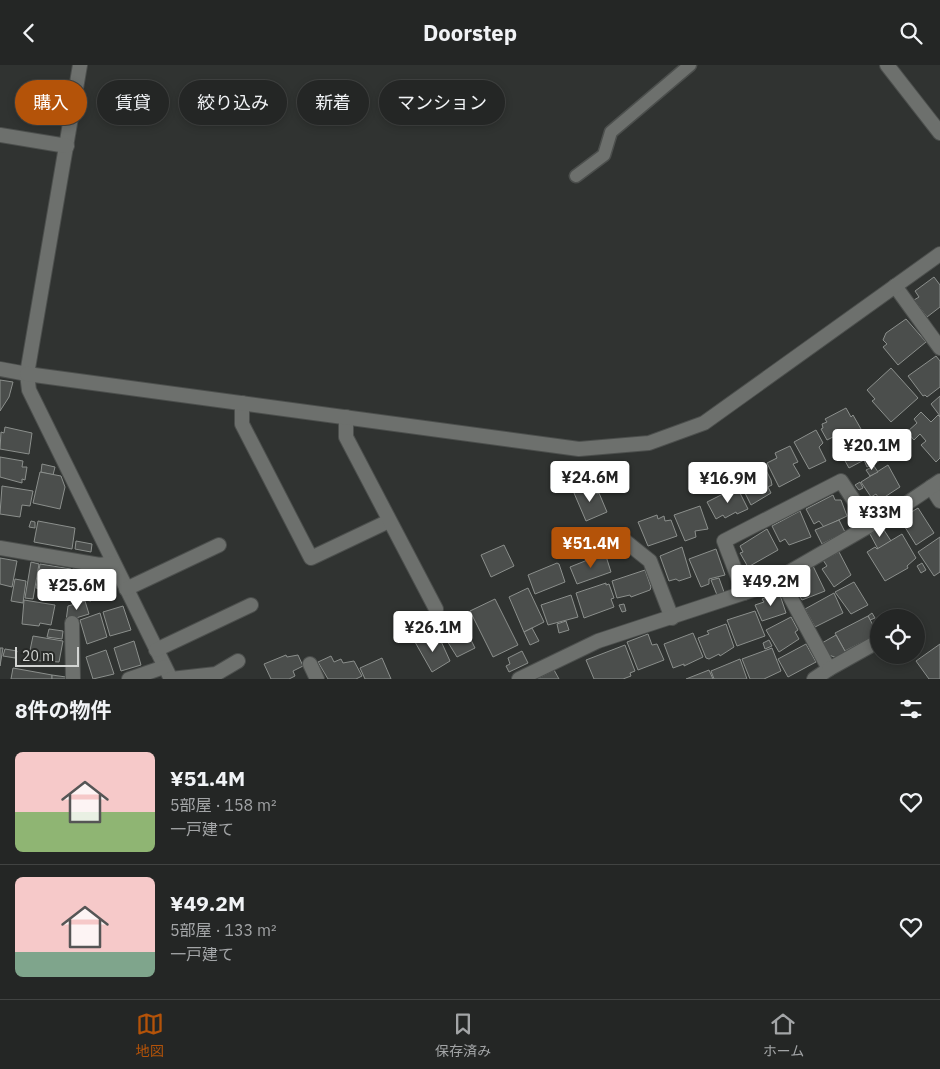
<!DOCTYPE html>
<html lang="ja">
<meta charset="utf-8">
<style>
body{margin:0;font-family:"IBM Plex Sans","Noto Sans JP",sans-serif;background:#2c2e2d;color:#f1f3f6;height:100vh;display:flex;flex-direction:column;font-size:19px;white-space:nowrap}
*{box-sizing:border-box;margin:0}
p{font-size:16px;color:#a3a5a7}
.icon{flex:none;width:28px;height:28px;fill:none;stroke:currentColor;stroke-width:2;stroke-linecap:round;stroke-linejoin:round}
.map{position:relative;height:614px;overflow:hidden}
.drawer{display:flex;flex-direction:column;background:#242625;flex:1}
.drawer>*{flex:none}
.guide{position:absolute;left:15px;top:15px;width:500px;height:45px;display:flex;gap:10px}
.buttons{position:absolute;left:870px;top:544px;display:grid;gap:10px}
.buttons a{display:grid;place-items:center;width:55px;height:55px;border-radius:50%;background:#242625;box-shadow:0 2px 8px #0003,0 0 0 1px #414342;font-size:25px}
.scale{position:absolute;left:15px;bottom:12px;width:64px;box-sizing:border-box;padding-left:5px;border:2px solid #d3d5d3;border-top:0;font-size:14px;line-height:18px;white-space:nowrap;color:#d3d5d3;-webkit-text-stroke:4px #272927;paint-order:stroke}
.price{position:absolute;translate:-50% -42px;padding:0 11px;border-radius:5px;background:#fff;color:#222;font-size:16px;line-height:32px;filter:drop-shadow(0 1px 2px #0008)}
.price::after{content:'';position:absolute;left:50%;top:30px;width:15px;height:11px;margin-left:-8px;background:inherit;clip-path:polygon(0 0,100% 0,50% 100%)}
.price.current{background:#b45309;color:#fff}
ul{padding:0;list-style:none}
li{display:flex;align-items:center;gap:15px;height:125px;padding:0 15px}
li+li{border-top:1px solid #414342}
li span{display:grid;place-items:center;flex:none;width:140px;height:100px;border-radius:8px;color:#555}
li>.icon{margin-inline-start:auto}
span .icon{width:60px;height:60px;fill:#fffc;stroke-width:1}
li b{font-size:21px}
h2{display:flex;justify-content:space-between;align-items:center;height:60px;padding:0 15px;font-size:21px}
.pill{padding:0 18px;border-radius:22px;background:#242625;box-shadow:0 2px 8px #0003,0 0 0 1px #414342;font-size:18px;line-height:45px}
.pill.current{background:#b45309;color:#fff}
header{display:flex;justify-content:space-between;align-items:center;height:65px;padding:0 15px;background:#242625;font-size:22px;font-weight:700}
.tab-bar{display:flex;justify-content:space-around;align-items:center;height:70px;border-top:1px solid #414342;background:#242625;font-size:14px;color:#a3a5a7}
.tab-bar a{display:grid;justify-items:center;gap:2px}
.tab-bar .current{color:#b45309}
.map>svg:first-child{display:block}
</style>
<header><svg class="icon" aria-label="back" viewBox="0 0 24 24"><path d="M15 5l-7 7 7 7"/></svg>Doorstep<svg class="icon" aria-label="search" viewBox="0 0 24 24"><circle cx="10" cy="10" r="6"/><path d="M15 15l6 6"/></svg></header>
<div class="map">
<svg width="940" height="614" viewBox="0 0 940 614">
<rect width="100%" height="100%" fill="#303331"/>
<g fill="#4b4e4c" stroke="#8b8f8c">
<path d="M934 212 940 220V242L927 252 914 235 919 232 915 226Z"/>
<path d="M906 254 926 277 898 300 883 282 887 279 883 275 886 268Z"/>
<path d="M936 291 940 296V322L927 332 925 330 923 331 908 311Z"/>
<path d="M891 303 918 333 891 357 872 336 875 334 867 325Z"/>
<path d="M0 315 13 317 9 332 0 346Z"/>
<path d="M940 331V351L931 339Z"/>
<path d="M846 343 851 352 853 350 861 364 839 375 837 370 827 375 821 364 823 363 822 359 827 357 825 354Z"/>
<path d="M921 347 931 357 938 350 940 352V393L936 397 921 380 926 376 920 369 914 375 907 367 917 358 914 354Z"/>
<path d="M5 362 32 368 29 389 0 384 1 367 4 368Z"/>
<path d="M816 365 823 378 819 382 826 396 809 404 794 377Z"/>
<path d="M867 370 879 396 867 402 864 395 849 403 840 387Z"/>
<path d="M790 381 798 397 793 399 800 411 779 422 767 398 777 393 775 388Z"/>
<path d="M0 392 23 396 22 402H27L25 415 22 414V418L0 412Z"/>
<path d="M42 399 55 402 53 410 41 407Z"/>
<path d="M763 399 771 415 772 420 768 422 771 428 751 440 739 416Z"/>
<path d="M888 400 900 422 880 435 876 429 871 432 861 417Z"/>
<path d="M874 401 878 407 870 411 866 405Z"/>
<path d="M40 407 61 411 65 422 60 444 33 438Z"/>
<path d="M860 417 863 423 859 425 855 420Z"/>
<path d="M593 420 597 429 599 428 607 447 586 456 574 428Z"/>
<path d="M2 421 33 426 30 441 22 440 20 452 0 449Z"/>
<path d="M737 422 748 444 737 449 736 447 725 453 723 450 716 454 707 437Z"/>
<path d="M833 430 835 435H841L847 451 824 462 819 456 814 459 806 444Z"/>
<path d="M700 441 708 464 695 466 696 472 685 476 674 450Z"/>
<path d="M918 443 934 468 916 480 900 454Z"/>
<path d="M800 446 811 472 789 480 785 474 780 477 772 461Z"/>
<path d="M657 450 658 454 664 451 665 456 671 455 677 471 648 481 638 457Z"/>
<path d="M839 455 845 467 822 479 815 465Z"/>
<path d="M31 456 35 457V463L29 462Z"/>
<path d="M38 456 75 463 72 484 34 477Z"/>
<path d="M882 462 891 476 878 484 870 469Z"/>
<path d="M767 464 778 485 748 502 740 488 743 487 740 481Z"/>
<path d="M902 469 916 493 907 501 908 503 885 516 867 487 875 482 877 484Z"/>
<path d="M940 472V507L934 511 918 487Z"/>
<path d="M76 476 92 479 91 487 75 484Z"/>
<path d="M504 480 514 501 491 512 481 490Z"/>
<path d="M682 482 691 512 679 516 676 514 669 516 660 491Z"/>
<path d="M716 484 725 510 709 514V519L701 522 689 494Z"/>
<path d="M839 487 851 510 834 522 822 504 827 501 823 495Z"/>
<path d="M605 488 611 507 577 519 570 502Z"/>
<path d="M0 493 17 496 12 522 0 519Z"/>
<path d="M31 497 39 499 33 534 25 533Z"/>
<path d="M557 498 559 499 565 517 535 529 528 510Z"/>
<path d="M922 498 926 505 921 508 917 501Z"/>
<path d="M40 499 71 504 67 528 36 523Z"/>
<path d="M813 501 825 526 802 535 795 523 798 518 796 515 800 513 797 510Z"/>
<path d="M73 504 110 510 109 517 113 518 112 526 104 525 103 534 92 532 91 536 72 533V529L69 528Z"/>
<path d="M645 505 651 522 650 525 631 532 630 530 617 533 612 516Z"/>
<path d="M719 513 724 527 717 530 711 515Z"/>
<path d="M15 514 26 516 23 538 11 536Z"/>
<path d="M854 517 868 540 851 549 835 527Z"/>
<path d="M606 518V520L609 519 614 533 611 534 614 542 584 553 576 528Z"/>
<path d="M528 523 544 557 524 567 509 532Z"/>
<path d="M779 527 786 548 762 556 755 540 764 537 762 534Z"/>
<path d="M834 528 843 548 815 562 805 544Z"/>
<path d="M571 530 578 552 548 560 541 540Z"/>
<path d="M495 534 518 580 493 592 470 546Z"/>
<path d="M24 535 55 540 51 560 40 558 39 561 22 559Z"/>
<path d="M85 536 89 549 66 556 68 541Z"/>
<path d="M624 539 626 546 622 547 619 540Z"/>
<path d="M123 541 131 565 110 571 103 547Z"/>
<path d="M755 546 765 571 737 581 727 555Z"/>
<path d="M100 548 107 572 87 579 80 555Z"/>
<path d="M872 548 875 553 870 555 868 551Z"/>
<path d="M868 551 878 569 845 586 835 568Z"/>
<path d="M791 552 798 565 795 567 799 574 779 587 766 565Z"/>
<path d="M460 553 475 583 457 592 441 566Z"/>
<path d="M566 556 569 565 559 568 557 559Z"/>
<path d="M726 559 734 582 720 591 719 589 709 594 706 593 698 573 709 569 707 566Z"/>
<path d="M532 563 539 576 530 580 524 567Z"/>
<path d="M49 564 63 566 62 574 47 572Z"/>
<path d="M693 568 703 592 684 601V599L673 603 664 579Z"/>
<path d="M648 569 652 580 657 579 664 595 638 605 627 577Z"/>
<path d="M429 570 433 578 440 574 450 596 432 607 415 577Z"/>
<path d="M836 570 846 588 837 593 829 590 822 578Z"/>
<path d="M33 571 63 576 59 597 28 595Z"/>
<path d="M769 575 772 581 765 584 763 578Z"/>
<path d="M134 576 141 600 121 606 114 583Z"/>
<path d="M806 579 816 597 788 612 778 594Z"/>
<path d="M940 579V614H929L916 596Z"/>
<path d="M625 580 635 606 630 608 631 611 623 614H594L586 595Z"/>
<path d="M0 583H3L0 601Z"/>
<path d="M772 583 781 606 764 614H750L742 594Z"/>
<path d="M5 584 17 586 15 593 3 591Z"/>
<path d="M106 585 114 609 93 614 86 592Z"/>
<path d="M522 586 528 598 509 607 506 601 510 599 508 593Z"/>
<path d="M286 590 287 592 298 590 303 601 293 606 295 611 289 614H271L264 599Z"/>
<path d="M331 591 334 597 341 594 343 598 354 596 362 611 356 614H328L318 597Z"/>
<path d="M382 593 391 614H365L360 603Z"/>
<path d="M740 594 747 614H714L711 606Z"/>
<path d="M13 603 52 610V614H11Z"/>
<path d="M554 605 559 614H536Z"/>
<path d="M709 605 713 614H686Z"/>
<path d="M52 610 66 612V614H52Z"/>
</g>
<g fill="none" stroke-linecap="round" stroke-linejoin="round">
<g stroke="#4c4f4d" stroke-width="15">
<path id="service" d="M576 111 604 90 611 67 690 0"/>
</g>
<g stroke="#4c4f4d" stroke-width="16">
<g id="minor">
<path d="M80 0 27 309 29 325 171 614"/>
<path d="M887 0 940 68"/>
<path d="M0 70 67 81"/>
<path d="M895 221 940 283"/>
<path d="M0 304 27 309"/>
<path d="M242 338V359L311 493 389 456"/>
<path d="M346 352V372L436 544"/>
<path d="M931 422 940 436"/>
<path d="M620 472 650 496 672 553"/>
<path d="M0 483 100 500 113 498"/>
<path d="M780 513 829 604 814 614"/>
<path d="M126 524 219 480"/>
<path d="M744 528 724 476 841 416 870 460"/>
<path d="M72 558 73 614"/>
<path d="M156 585 251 540"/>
<path d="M310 599 317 614"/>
<path d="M829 604 879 576"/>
<path d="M129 614 164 602"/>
<path d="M171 614 216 609 238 596"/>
<path d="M519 614 598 576 765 521 900 443 940 416"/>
</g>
</g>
<g stroke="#4c4f4d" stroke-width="16">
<path id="tertiary" d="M27 309 579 384 649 378 704 358 940 189"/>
</g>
<use href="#service" stroke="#6d706d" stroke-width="12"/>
<use href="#minor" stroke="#6d706d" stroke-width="14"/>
<use href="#tertiary" stroke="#6d706d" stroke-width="14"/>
</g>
</svg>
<div class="buttons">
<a><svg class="icon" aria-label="locate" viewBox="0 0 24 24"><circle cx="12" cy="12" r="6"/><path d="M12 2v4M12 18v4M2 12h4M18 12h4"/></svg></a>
</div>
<div class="scale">20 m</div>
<b class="price" style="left:872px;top:406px">¥20.1M</b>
<b class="price" style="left:590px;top:438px">¥24.6M</b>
<b class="price" style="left:728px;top:439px">¥16.9M</b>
<b class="price" style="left:880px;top:473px">¥33M</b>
<b class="price current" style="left:591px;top:504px">¥51.4M</b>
<b class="price" style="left:771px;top:542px">¥49.2M</b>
<b class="price" style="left:77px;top:546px">¥25.6M</b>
<b class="price" style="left:433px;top:588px">¥26.1M</b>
<div class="guide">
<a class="pill current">購入</a>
<a class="pill">賃貸</a>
<a class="pill">絞り込み</a>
<a class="pill">新着</a>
<a class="pill">マンション</a>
</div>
</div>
<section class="drawer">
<h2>8件の物件<svg class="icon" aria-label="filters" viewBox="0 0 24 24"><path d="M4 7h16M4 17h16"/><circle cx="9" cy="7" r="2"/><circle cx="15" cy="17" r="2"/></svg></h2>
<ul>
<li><span style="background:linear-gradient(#f6c9c9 60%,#8fb573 0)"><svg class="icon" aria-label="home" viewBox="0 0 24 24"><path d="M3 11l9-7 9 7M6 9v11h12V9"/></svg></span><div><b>¥51.4M</b><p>5部屋 · 158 m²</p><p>一戸建て</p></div><svg class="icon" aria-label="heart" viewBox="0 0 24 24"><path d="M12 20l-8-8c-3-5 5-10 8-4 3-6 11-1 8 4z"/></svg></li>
<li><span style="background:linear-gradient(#f6c9c9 75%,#7fa58c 0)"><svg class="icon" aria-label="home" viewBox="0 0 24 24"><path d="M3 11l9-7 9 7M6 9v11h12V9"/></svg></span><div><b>¥49.2M</b><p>5部屋 · 133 m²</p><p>一戸建て</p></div><svg class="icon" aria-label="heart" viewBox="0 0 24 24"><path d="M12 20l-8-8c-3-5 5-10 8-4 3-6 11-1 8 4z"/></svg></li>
</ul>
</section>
<nav class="tab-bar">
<a class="current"><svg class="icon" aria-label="map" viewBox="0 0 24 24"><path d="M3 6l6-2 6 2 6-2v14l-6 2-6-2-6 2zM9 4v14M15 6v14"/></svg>地図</a>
<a><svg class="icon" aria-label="saved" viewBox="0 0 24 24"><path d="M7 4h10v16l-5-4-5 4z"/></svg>保存済み</a>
<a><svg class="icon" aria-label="home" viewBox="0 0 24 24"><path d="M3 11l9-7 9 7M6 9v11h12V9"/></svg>ホーム</a>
</nav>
